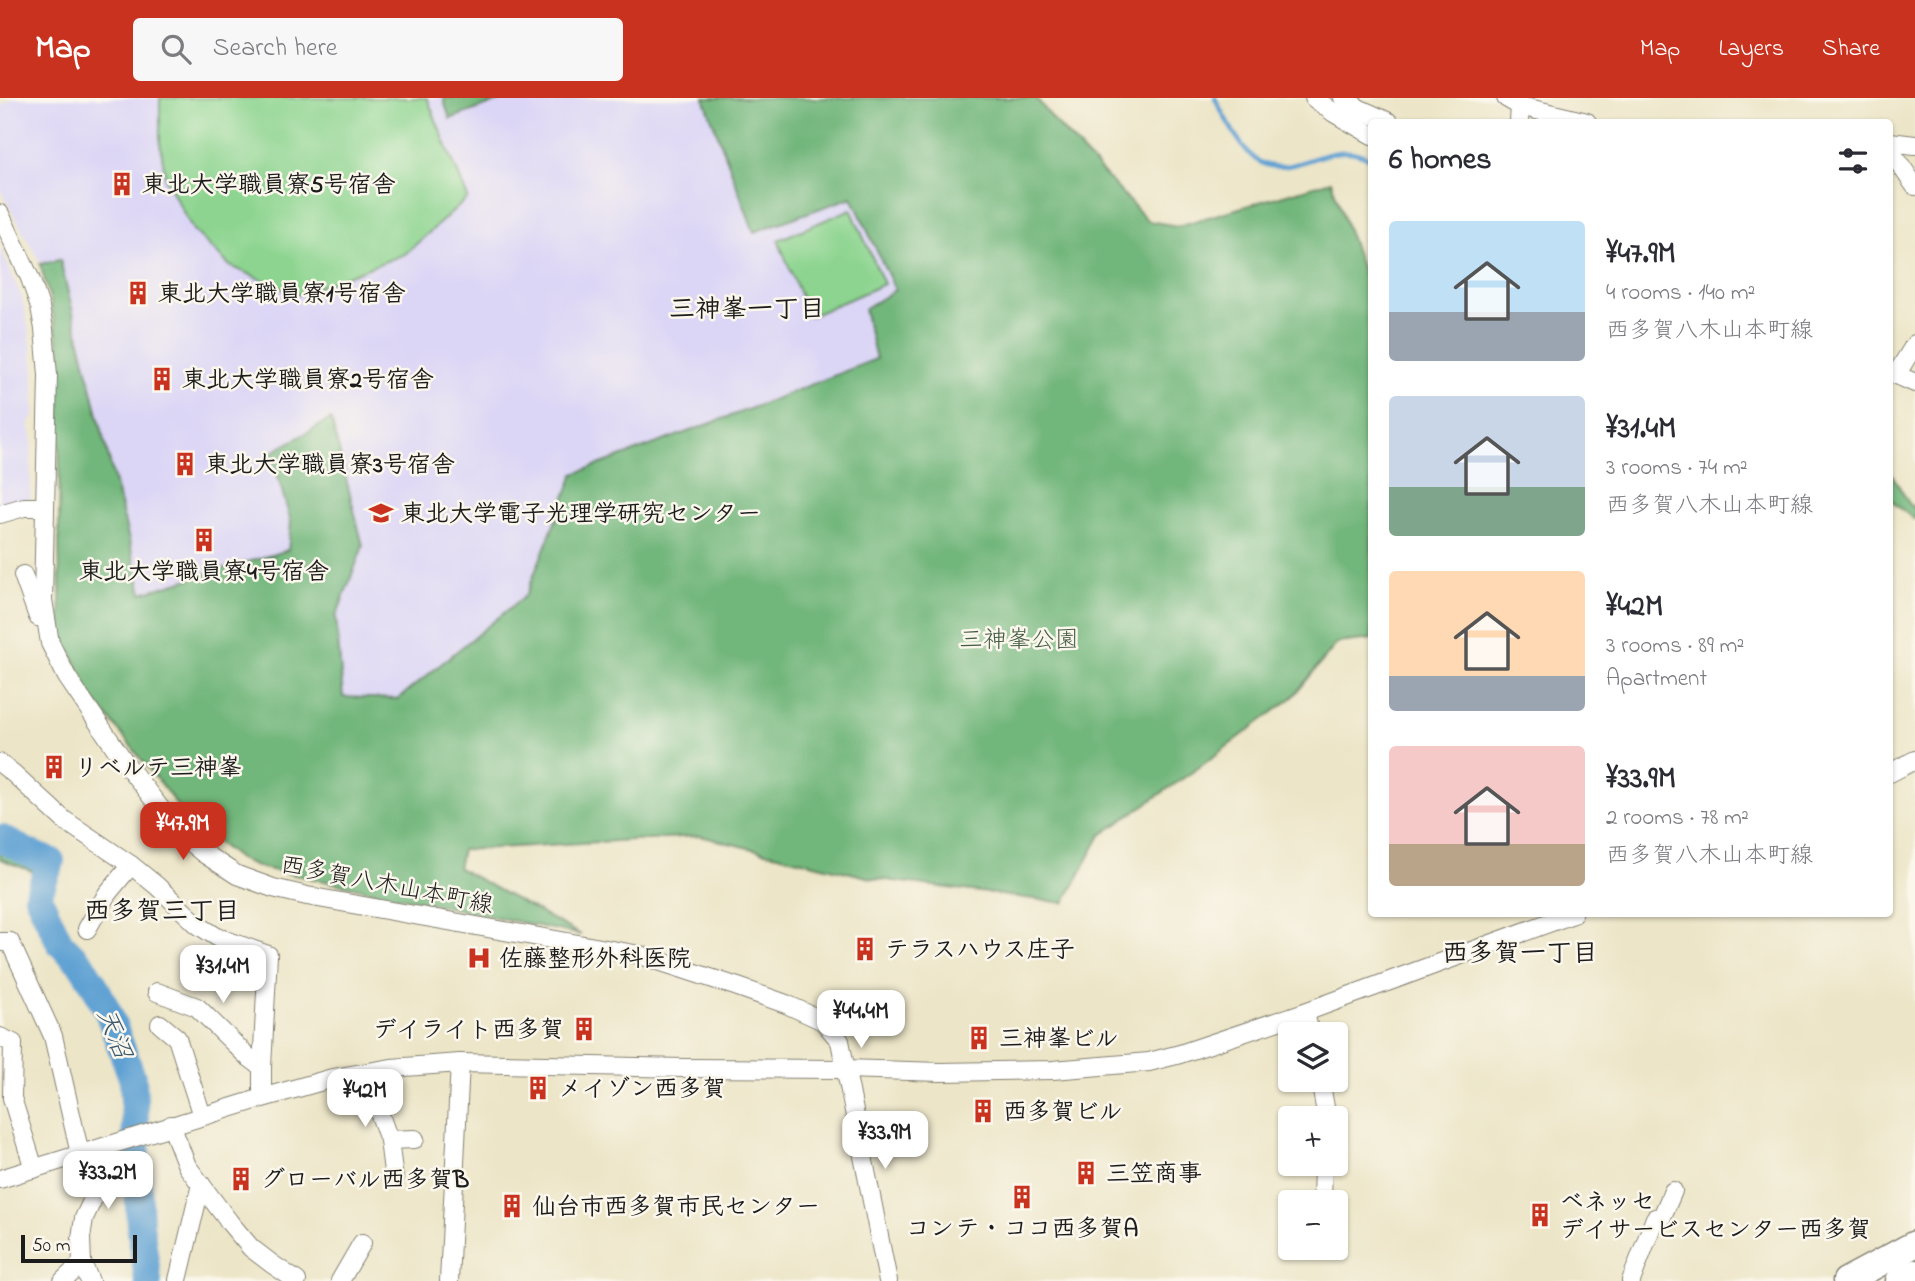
<!DOCTYPE html>
<meta charset="utf-8">
<style>
body{margin:0;font-family:"Indie Flower","Klee One",sans-serif;background:#f7f7f7;color:#2b2b33;height:100vh;display:flex;flex-direction:column;font-size:26px;white-space:nowrap}
*{box-sizing:border-box;margin:0}
p{font-size:23px;color:#7c7c81}
.icon{flex:none;width:38px;height:38px;fill:none;stroke:currentColor;stroke-width:2;stroke-linecap:round;stroke-linejoin:round}
.map{position:relative;flex:1;overflow:hidden}
.details{position:absolute;left:1368px;top:21px;width:525px;height:798px;display:flex;flex-direction:column;background:#fff;border-radius:7px;box-shadow:0 2px 5px #0004}
.details>*{flex:none}
.fabs{position:absolute;left:1278px;top:924px;display:grid;gap:14px}
.fabs a{display:grid;place-items:center;width:70px;height:70px;border-radius:7px;background:#fff;box-shadow:0 2px 5px #0004;font-size:35px}
.scale{position:absolute;left:21px;bottom:18px;width:116px;box-sizing:border-box;padding-left:7px;border:4px solid #1c1c1c;border-top:0;font-size:19px;line-height:24px;white-space:nowrap;color:#1c1c1c;-webkit-text-stroke:5px #fbf7ec;paint-order:stroke}
.price{position:absolute;translate:-50% -60px;padding:0 16px;border-radius:14px;background:#fff;color:#222;font-size:23px;line-height:46px;filter:drop-shadow(0 2px 4px #0008)}
.price::after{content:'';position:absolute;left:50%;top:42px;width:21px;height:16px;margin-left:-10px;background:inherit;clip-path:polygon(0 0,100% 0,50% 100%)}
.price.current{background:#c8321e;color:#fff}
ul{padding:0;list-style:none}
li{display:flex;align-items:center;gap:21px;height:175px;padding:0 21px}
li span{display:grid;place-items:center;flex:none;width:196px;height:140px;border-radius:7px;color:#555}
li>.icon{margin-inline-start:auto}
span .icon{width:84px;height:84px;fill:#fffc;stroke-width:1}
li b{font-size:30px}
h2{display:flex;justify-content:space-between;align-items:center;height:84px;padding:0 21px;font-size:30px}
header{display:flex;align-items:center;gap:42px;box-sizing:border-box;height:98px;padding:0 35px;background:#c8321e;color:#fff}
header strong{font-size:33px}
nav{display:flex;gap:38px;margin-inline-start:auto;font-size:24px}
.search{width:490px;height:63px;background:#f7f7f7;display:flex;align-items:center;gap:18px;box-sizing:border-box;padding:0 24px;border-radius:7px;color:#7c7c81;font-size:26px}
.map>svg:first-child{display:block}
</style>
<header>
<strong>Map</strong>
<div class="search"><svg class="icon" aria-label="search" viewBox="0 0 24 24"><circle cx="10" cy="10" r="6"/><path d="M15 15l6 6"/></svg>Search here</div>
<nav><a>Map</a><a>Layers</a><a>Share</a></nav>
</header>
<div class="map">
<svg width="1915" height="1183" viewBox="0 0 1915 1183">
<rect width="100%" height="100%" fill="#fbf7ec"/>
<filter id="ink" filterUnits="userSpaceOnUse"><feTurbulence type="fractalNoise" baseFrequency=".0143" numOctaves="2"/><feDisplacementMap in="SourceGraphic" scale="14" xChannelSelector="R" yChannelSelector="G"/><feConvolveMatrix kernelMatrix="1 2 1 2 8 2 1 2 1" color-interpolation-filters="sRGB"/></filter>
<filter id="wash" filterUnits="userSpaceOnUse"><feTurbulence type="fractalNoise" baseFrequency=".00686" numOctaves="4" result="noise"/><feDisplacementMap in="SourceGraphic" scale="28" xChannelSelector="R" yChannelSelector="G"/><feGaussianBlur stdDeviation="1.57" result="paint"/><feColorMatrix in="noise" values="0 0 0 0 0 0 0 0 0 0 0 0 0 0 0 0 0 1.4 0 .05"/><feComposite in="paint" operator="in"/></filter>
<g filter="url(#wash)">
<rect width="100%" height="100%" fill="#ece5c7"/>
<g fill="#dcd6f6">
<path d="M14 0H837L929 249 405 621 137 651 61 232 40 164 0 92V8Z"/>
<path d="M0 148 22 200 29 232 34 272V319L30 323V328L32 339 30 407 0 414Z"/>
</g>
<g fill="#8cd48f" stroke="#547856" stroke-width="2">
<path d="M160 0H427L468 100 405 156 297 197 230 168 193 132 166 82 160 45Z"/>
<path d="M851 111 884 186 809 219 778 142Z"/>
</g>
<g fill="#71b67a" stroke="#46694b" stroke-width="2">
<path d="M443 0H508L450 21Z"/>
<path d="M704 0H1036L1057 26 1148 123 1178 128 1331 83 1368 189 1372 191V541L1337 545 1293 599 1201 668 1101 737 1064 805 871 780 700 738 462 752 458 770 581 837 262 770 239 761 189 722 90 596 61 534 59 444 60 253 50 201 40 166 60 162 142 495 288 452 291 424 271 355 331 321 363 448 336 519 343 599 398 601 526 497 574 376 752 310 876 261 864 211 895 192 852 99 754 134Z"/>
<path d="M1890 373 1911 409 1915 407V422L1890 402Z"/>
<path d="M0 746 44 764 39 776 0 761Z"/>
</g>
<g fill="none" stroke-linecap="round" stroke-linejoin="round">
<path stroke="#5fa1d3" stroke-width="4.5" d="M1215 0C1223 17 1242 53 1258 63 1292 85 1332 35 1372 62"/>
<path stroke="#5fa1d3" stroke-width="28" d="M0 740 33 757 51 763 38 798 60 845 81 866 94 886 109 916 133 982 140 1127 148 1183"/>
</g>
</g>
<g filter="url(#ink)">
<g fill="none" stroke-linecap="round" stroke-linejoin="round">
<g stroke="#848072" stroke-width="20">
<g id="minor">
<path d="M1314 0 1334 15 1372 37"/>
<path d="M1343 0 1360 11 1389 24"/>
<path d="M1506 0 1520 8 1519 24"/>
<path d="M1520 8 1587 24"/>
<path d="M1890 44 1915 47"/>
<path d="M1890 52 1915 88"/>
<path d="M0 116 30 180 40 209 44 231 48 277 43 502 50 545 67 579 126 666 181 737 203 755 237 777 273 790 307 798 640 857 738 889 786 906 823 923 840 943 888 1183"/>
<path d="M1890 274 1915 285"/>
<path d="M1896 277 1915 246"/>
<path d="M0 416 24 409H45"/>
<path d="M23 477 38 519"/>
<path d="M0 665 14 676 64 722 131 767 157 788 198 827 217 839 268 857 262 969V1000"/>
<path d="M1890 675 1915 662"/>
<path d="M87 831 107 796 131 767"/>
<path d="M0 844H10L53 938 80 1056"/>
<path d="M157 894 197 909 247 958 262 969"/>
<path d="M1305 914 1310 936"/>
<path d="M160 926 177 940 202 1018"/>
<path d="M0 939 13 945 12 1000 34 1071"/>
<path d="M365 975 389 1042 394 1081"/>
<path d="M1320 982 1327 1020"/>
<path d="M171 1027 187 1068 230 1125 251 1150 272 1166 297 1183"/>
<path d="M389 1042 415 1041"/>
<path d="M0 1081 262 1000 333 980 391 970 460 965 684 970 845 971 941 974 1053 972 1149 964 1180 956 1305 914 1573 816"/>
<path d="M1322 1104 1323 1066"/>
<path d="M178 1182 201 1086"/>
<path d="M63 1183 82 1165"/>
<path d="M90 1183 82 1165 81 1140 84 1120 101 1084 104 1049"/>
<path d="M340 1183 362 1145"/>
<path d="M449 1183 460 965"/>
<path d="M1631 1183 1655 1120 1661 1121 1673 1093"/>
</g>
</g>
<g stroke="#848072" stroke-width="29">
<g id="highway">
<path d="M1846 1183 1915 1146"/>
<path d="M1899 1183 1915 1175"/>
</g>
</g>
<use href="#minor" stroke="#fff" stroke-width="18"/>
<use href="#highway" stroke="#fff" stroke-width="26"/>
</g>
</g>
<defs>
<g id="building-bare" transform="scale(1.89)"><path d="M-4-6H4V6H1V3H-1V6H-4ZM-2.5-4.3h1.7v1.8h-1.7ZM.8-4.3h1.7v1.8H.8ZM-2.5-1h1.7V.8h-1.7ZM.8-1h1.7V.8H.8Z" fill="#c8321e" stroke="#fbf7ec" stroke-width="2.5" paint-order="stroke"/></g>
<g id="university-bare" transform="scale(1.89)"><path d="M0-5L7-2L0 1L-7-2ZM-4 1L0 2.5L4 1V4Q0 6-4 4Z" fill="#c8321e" stroke="#fbf7ec" stroke-width="2.5" paint-order="stroke"/></g>
<g id="hospital-bare" transform="scale(1.89)"><path d="M-5-5h3v3.5h4V-5h3V5h-3V1.5h-4V5h-3Z" fill="#c8321e" stroke="#fbf7ec" stroke-width="2.5" paint-order="stroke"/></g>
</defs>
<g fill-rule="evenodd">
<use href="#building-bare" x="122" y="86"/>
<use href="#building-bare" x="138" y="195"/>
<use href="#building-bare" x="162" y="281"/>
<use href="#building-bare" x="185" y="366"/>
<use href="#university-bare" x="381" y="415"/>
<use href="#building-bare" x="204" y="442"/>
<use href="#building-bare" x="54" y="669"/>
<use href="#building-bare" x="865" y="851"/>
<use href="#hospital-bare" x="479" y="860"/>
<use href="#building-bare" x="584" y="931"/>
<use href="#building-bare" x="979" y="940"/>
<use href="#building-bare" x="538" y="990"/>
<use href="#building-bare" x="983" y="1013"/>
<use href="#building-bare" x="1086" y="1075"/>
<use href="#building-bare" x="241" y="1081"/>
<use href="#building-bare" x="1022" y="1099"/>
<use href="#building-bare" x="512" y="1108"/>
<use href="#building-bare" x="1540" y="1117"/>
</g>
<g text-anchor="middle" stroke-width="5" stroke-linejoin="round" paint-order="stroke">
<g font-size="24" font-weight="bold" fill="#1c1c1c" stroke="#fbf7ec" text-anchor="start">
<text x="142" y="94">東北大学職員寮5号宿舎</text>
<text x="158" y="203">東北大学職員寮1号宿舎</text>
<text x="182" y="289">東北大学職員寮2号宿舎</text>
<text x="205" y="374">東北大学職員寮3号宿舎</text>
<text x="401" y="423">東北大学電子光理学研究センター</text>
<text x="204" y="481" text-anchor="middle">東北大学職員寮4号宿舎</text>
<text x="74" y="677">リベルテ三神峯</text>
<text x="885" y="859">テラスハウス庄子</text>
<text x="499" y="868">佐藤整形外科医院</text>
<text x="564" y="939" text-anchor="end">デイライト西多賀</text>
<text x="999" y="948">三神峯ビル</text>
<text x="558" y="998">メイゾン西多賀</text>
<text x="1003" y="1021">西多賀ビル</text>
<text x="1106" y="1083">三笠商事</text>
<text x="261" y="1089">グローバル西多賀B</text>
<text x="1560" y="1111">ベネッセ<tspan x="1560" dy="28">デイサービスセンター西多賀</tspan></text>
<text x="532" y="1116">仙台市西多賀市民センター</text>
<text x="1022" y="1138" text-anchor="middle">コンテ・ココ西多賀A</text>
</g>
<g font-size="24" fill="#435c44" stroke="#fbf7ec">
<text x="1019" y="549">三神峯公園</text>
</g>
<g font-size="24" fill="#1c1c1c" stroke="#fbf7ec">
<text transform="translate(387 786) rotate(11)" y="8">西多賀八木山本町線</text>
</g>
<g font-size="26" font-weight="bold" fill="#1c1c1c" stroke="#fbf7ec">
<text x="747" y="219">三神峯一丁目</text>
<text x="162" y="821">西多賀三丁目</text>
<text x="1520" y="863">西多賀一丁目</text>
</g>
<g font-size="26" font-style="italic" fill="#3a586e" stroke="#fbf7ec">
<text transform="translate(115 935) rotate(68)" y="9">天沼</text>
</g>
</g>
</svg>
<div class="fabs">
<a><svg class="icon" aria-label="layers" viewBox="0 0 24 24"><path d="M12 4l9 5-9 5-9-5zM3 14l9 5 9-5"/></svg></a>
<a>+</a>
<a>−</a>
</div>
<div class="scale">50 m</div>
<b class="price current" style="left:183px;top:764px">¥47.9M</b>
<b class="price" style="left:223px;top:907px">¥31.4M</b>
<b class="price" style="left:861px;top:952px">¥44.4M</b>
<b class="price" style="left:365px;top:1031px">¥42M</b>
<b class="price" style="left:885px;top:1073px">¥33.9M</b>
<b class="price" style="left:108px;top:1113px">¥33.2M</b>
<section class="details">
<h2>6 homes<svg class="icon" aria-label="filters" viewBox="0 0 24 24"><path d="M4 7h16M4 17h16"/><circle cx="9" cy="7" r="2"/><circle cx="15" cy="17" r="2"/></svg></h2>
<ul>
<li><span style="background:linear-gradient(#bfe0f5 65%,#9aa5b1 0)"><svg class="icon" aria-label="home" viewBox="0 0 24 24"><path d="M3 11l9-7 9 7M6 9v11h12V9"/></svg></span><div><b>¥47.9M</b><p>4 rooms · 140 m²</p><p>西多賀八木山本町線</p></div></li>
<li><span style="background:linear-gradient(#c9d6e8 65%,#7fa58c 0)"><svg class="icon" aria-label="home" viewBox="0 0 24 24"><path d="M3 11l9-7 9 7M6 9v11h12V9"/></svg></span><div><b>¥31.4M</b><p>3 rooms · 74 m²</p><p>西多賀八木山本町線</p></div></li>
<li><span style="background:linear-gradient(#ffd9b3 75%,#9aa5b1 0)"><svg class="icon" aria-label="home" viewBox="0 0 24 24"><path d="M3 11l9-7 9 7M6 9v11h12V9"/></svg></span><div><b>¥42M</b><p>3 rooms · 89 m²</p><p>Apartment</p></div></li>
<li><span style="background:linear-gradient(#f6c9c9 70%,#b9a48a 0)"><svg class="icon" aria-label="home" viewBox="0 0 24 24"><path d="M3 11l9-7 9 7M6 9v11h12V9"/></svg></span><div><b>¥33.9M</b><p>2 rooms · 78 m²</p><p>西多賀八木山本町線</p></div></li>
</ul>
</section>
</div>
